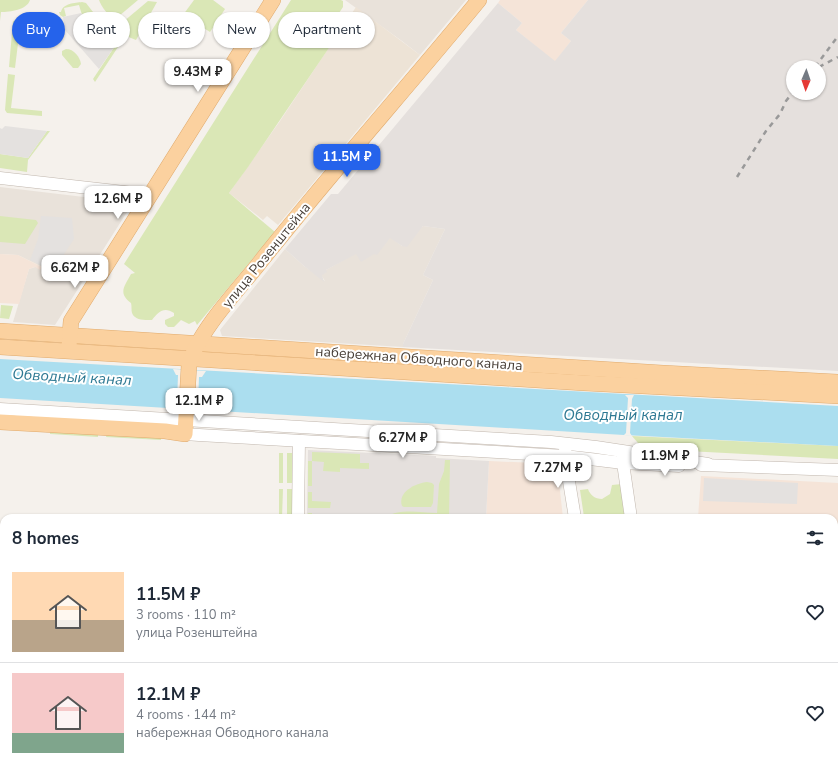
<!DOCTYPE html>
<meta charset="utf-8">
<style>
body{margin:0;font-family:"Nunito Sans",sans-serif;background:#f6f6f7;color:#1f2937;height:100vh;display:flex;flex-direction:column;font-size:15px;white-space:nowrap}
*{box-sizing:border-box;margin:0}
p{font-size:13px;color:#747a83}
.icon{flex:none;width:22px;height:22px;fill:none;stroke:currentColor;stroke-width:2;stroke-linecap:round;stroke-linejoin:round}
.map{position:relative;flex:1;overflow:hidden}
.drawer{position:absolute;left:0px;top:514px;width:838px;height:256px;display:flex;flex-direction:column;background:#fff;border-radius:12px 12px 0 0;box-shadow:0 1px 3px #0004}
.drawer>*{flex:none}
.banner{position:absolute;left:12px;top:12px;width:400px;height:36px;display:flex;gap:8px}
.needle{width:26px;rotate:182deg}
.fabs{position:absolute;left:786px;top:60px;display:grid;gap:8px}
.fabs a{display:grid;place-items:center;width:40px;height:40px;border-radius:50%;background:#fff;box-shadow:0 1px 3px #0004;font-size:20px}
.price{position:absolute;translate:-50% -34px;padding:0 9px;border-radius:8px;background:#fff;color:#222;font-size:13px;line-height:26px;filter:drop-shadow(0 1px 2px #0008)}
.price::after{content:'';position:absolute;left:50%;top:24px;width:12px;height:9px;margin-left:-6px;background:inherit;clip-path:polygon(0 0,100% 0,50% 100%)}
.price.on{background:#2563eb;color:#fff}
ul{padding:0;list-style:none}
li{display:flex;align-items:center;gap:12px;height:100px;padding:0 12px}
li+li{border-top:1px solid #e0e1e3}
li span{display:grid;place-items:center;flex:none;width:112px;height:80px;border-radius:0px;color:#555}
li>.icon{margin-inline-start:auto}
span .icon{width:48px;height:48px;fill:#fffc;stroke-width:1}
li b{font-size:17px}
h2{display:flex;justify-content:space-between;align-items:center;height:48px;padding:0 12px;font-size:17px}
.pill{padding:0 14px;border-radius:18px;background:#fff;box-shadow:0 1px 3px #0004;font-size:14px;line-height:36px}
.pill.on{background:#2563eb;color:#fff}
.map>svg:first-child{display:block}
</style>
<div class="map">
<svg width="838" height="770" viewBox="0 0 838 770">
<rect width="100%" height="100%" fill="#f5f1ec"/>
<g fill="#e9e2da">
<path d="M345 0H466L420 55 402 41Z"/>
<path d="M0 187 126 202 129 209 55 325 13 322 29 269 35 267H42L18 255 0 254Z"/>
<path d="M423 226 445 229 423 275 433 280 403 344V347L222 336 220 330 285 249 304 266 325 281 321 275 326 270 356 253 390 237 402 246Z"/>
<path d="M834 715H838V770H738L735 766H834Z"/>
<path d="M0 736H4V766H48V770H0Z"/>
<rect x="239" y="766" width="36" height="4"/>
<path d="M305 766H449L450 770H305Z"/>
<rect x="459" y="766" width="146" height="4"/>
</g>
<g fill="#f5e4d8">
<path d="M500 0H588L561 33 571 41 555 62 516 30 522 23 498 3Z"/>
<path d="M0 254 18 255 42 267 40 270 35 267 29 269 19 304 0 303Z"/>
<path d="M489 461 557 464 563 518H486Z"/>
<path d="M701 476 838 483V692H834V518H698Z"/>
<rect x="48" y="766" width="191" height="4"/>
</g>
<g fill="#e5e0dd" fill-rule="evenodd">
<path d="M588 0H838V371L403 347V344L433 280 423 275 445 229 423 226 407 247 402 246 390 238 377 255 374 254 361 262 356 254 326 270 327 272 322 275 324 282 304 266 285 249 331 194H338L498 3 522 23 516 30 555 61 571 41 561 33ZM793 67H819V93H793Z"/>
<path d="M308 450 436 456V458L489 461 486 518H307Z"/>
<rect x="834" y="692" width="4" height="23"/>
</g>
<g fill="#ede3d6">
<path d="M356 7 420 55 278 225 267 216 263 220 229 193 280 121Z"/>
<rect x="305" y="766" width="85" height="4"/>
</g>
<g fill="#dae7b6">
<path d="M0 0H30C27 10 10 12 1 12L0 21Z"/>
<path d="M99 0H138L119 16C110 20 102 8 99 0Z"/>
<path d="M194 0H213L225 9 210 32 183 15Z"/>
<path d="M291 0H341L343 1V7L327 31 335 39 248 167 229 193 275 232 197 325 195 321 189 324 181 320 174 327H168L165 324V320L174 316V313C164 306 158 312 152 320 146 320 135 321 132 313 131 310 132 307 131 303 118 293 124 287 131 274L135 273 124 264Z"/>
<path d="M148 1 157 2 136 40 126 36 121 29 123 22Z"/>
<path d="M82 2 86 3 118 44V47L95 82 93 79 115 46 89 13 84 16 82 15 79 5 64 8 66 16 63 17 60 15 59 12H61C63 3 75 3 82 2Z"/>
<path d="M46 15 50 30 35 29 36 17Z"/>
<path d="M227 15 243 25 230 45 213 34Z"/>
<path d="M27 18 26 28 20 27 15 68 9 67 13 21Z"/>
<path d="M66 49C74 49 80 57 81 64L78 68H73L62 55V51Z"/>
<path d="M8 74 15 75 11 108 42 111V116L7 113 5 110Z"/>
<path d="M47 131H50L28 160 27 172 0 168V154L28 158Z"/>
<path d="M0 216 36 220 38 223 25 244 0 242Z"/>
<path d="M1 305 13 306 9 319 0 318Z"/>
<path d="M50 431 98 434V437L50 434Z"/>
<path d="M107 434 161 437V440L106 437Z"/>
<path d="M632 436 838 446V459L668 450 638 443Z"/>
<path d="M312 452 360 454V463H369V469L340 468V472L323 471 324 462 312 461V486H308V461H312Z"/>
<rect x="279" y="453" width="4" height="30"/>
<rect x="287" y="453" width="5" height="30"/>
<path d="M445 460H450L449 518H308V513H312V516L386 517C401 508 421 513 437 513L439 484 444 471Z"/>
<path d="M427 482 432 483 434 485 433 503 431 507H404L402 506C397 492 416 483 427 482Z"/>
<path d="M622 484 627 518H610L609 516 593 518 584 517 580 490 588 489C590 495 595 499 602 499L610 494 612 485Z"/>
<path d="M279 489H283L282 518H279Z"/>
<rect x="287" y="489" width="5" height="29"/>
<path d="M308 492H312V501L331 502 330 508H308Z"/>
<path d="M834 642H838V666L834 663Z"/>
<path d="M605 766H645L647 770H605Z"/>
<path d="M659 766H720L722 770H662Z"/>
</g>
<g fill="#e4e1df">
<path d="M81 13 84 16 89 13 115 46 99 69 65 30 63 17Z"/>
<path d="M5 126 47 131 28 158 0 154V128L2 129Z"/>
<path d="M41 216 72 218 74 239 53 271 30 260 38 239Z"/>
<path d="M704 478 798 483 797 504 703 501Z"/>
<path d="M57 766H122V769H166V766H238V770H57Z"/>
</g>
<path fill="#abdeef" d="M0 359 838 406V446L624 435 0 398Z"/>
<g fill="#f5f1ec">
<path d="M173 369 206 371 202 377H199L198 403 200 404 201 407 203 410 172 409 174 406 175 402H177L178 375H176Z"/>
<path d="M625 395H634L632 399 630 433 632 436 624 435 626 433 628 398Z"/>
</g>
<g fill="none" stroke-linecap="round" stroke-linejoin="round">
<g stroke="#c1b7ae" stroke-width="13">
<g id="minor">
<path d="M0 178 133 193 146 200"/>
<path d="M0 409 551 442 596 447 708 464"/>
<path d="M185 434 199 435 565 456 623 463 679 466"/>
<path d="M565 448 567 469 575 518"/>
<path d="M623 456V463L631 518"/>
<path d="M701 465 838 470"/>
<path d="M298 518 299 441"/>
<path d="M0 598H4"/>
<path d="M0 721H4"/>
<path d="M654 766 657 770"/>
<path d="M724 766 726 770"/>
<path d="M296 770V766"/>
</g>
</g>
<g stroke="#e0ab6e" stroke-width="16">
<g id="major">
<path d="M0 331 663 373 838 382"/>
<path d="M69 346 71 321 273 0"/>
<path d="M0 347 584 383 838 396"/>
<path d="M0 422 165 431 185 434 189 365C197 333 236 292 257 266 329 175 406 89 479 0"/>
</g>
</g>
<use href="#minor" stroke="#fff" stroke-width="12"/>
<use href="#major" stroke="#fbd19f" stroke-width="15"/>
<g stroke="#999" stroke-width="2.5" stroke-dasharray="5 5" stroke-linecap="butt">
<path d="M815 67 838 36"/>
<path d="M819 67 838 57"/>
<path d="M737 177 766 131 780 114 786 101 793 92"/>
</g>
</g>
<g text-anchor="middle" stroke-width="4" stroke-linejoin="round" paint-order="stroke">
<g font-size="14" fill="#494039" stroke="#fff">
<text transform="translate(266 255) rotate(-51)" y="5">улица Розенштейна</text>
<text transform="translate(419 358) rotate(4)" y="5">набережная Обводного канала</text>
</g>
<g font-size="15" font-style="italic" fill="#2e7993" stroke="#fff">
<text transform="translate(72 377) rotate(3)" y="5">Обводный канал</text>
<text x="623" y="420">Обводный канал</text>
</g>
</g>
</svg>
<div class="fabs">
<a><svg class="needle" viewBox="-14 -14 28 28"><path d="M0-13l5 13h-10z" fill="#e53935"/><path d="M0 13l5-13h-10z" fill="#747a83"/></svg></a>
</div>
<b class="price" style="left:198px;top:93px">9.43M ₽</b>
<b class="price on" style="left:347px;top:178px">11.5M ₽</b>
<b class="price" style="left:118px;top:220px">12.6M ₽</b>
<b class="price" style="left:75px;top:289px">6.62M ₽</b>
<b class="price" style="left:199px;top:422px">12.1M ₽</b>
<b class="price" style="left:403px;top:459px">6.27M ₽</b>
<b class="price" style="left:665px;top:477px">11.9M ₽</b>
<b class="price" style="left:558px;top:489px">7.27M ₽</b>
<div class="banner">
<a class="pill on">Buy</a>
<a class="pill">Rent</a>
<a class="pill">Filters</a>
<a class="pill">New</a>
<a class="pill">Apartment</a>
</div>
<section class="drawer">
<h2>8 homes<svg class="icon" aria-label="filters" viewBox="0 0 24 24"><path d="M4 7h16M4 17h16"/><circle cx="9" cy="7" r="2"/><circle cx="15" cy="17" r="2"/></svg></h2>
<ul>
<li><span style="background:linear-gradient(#ffd9b3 60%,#b9a48a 0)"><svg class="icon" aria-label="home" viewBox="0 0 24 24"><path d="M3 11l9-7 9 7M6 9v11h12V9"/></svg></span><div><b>11.5M ₽</b><p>3 rooms · 110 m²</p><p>улица Розенштейна</p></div><svg class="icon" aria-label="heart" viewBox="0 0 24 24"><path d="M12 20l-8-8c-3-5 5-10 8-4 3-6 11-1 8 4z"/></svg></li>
<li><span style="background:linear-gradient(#f6c9c9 75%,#7fa58c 0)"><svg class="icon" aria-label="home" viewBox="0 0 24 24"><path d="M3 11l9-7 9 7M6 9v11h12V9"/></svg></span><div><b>12.1M ₽</b><p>4 rooms · 144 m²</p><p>набережная Обводного канала</p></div><svg class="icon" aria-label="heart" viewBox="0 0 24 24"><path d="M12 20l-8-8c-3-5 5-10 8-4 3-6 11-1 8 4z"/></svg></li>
</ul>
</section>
</div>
